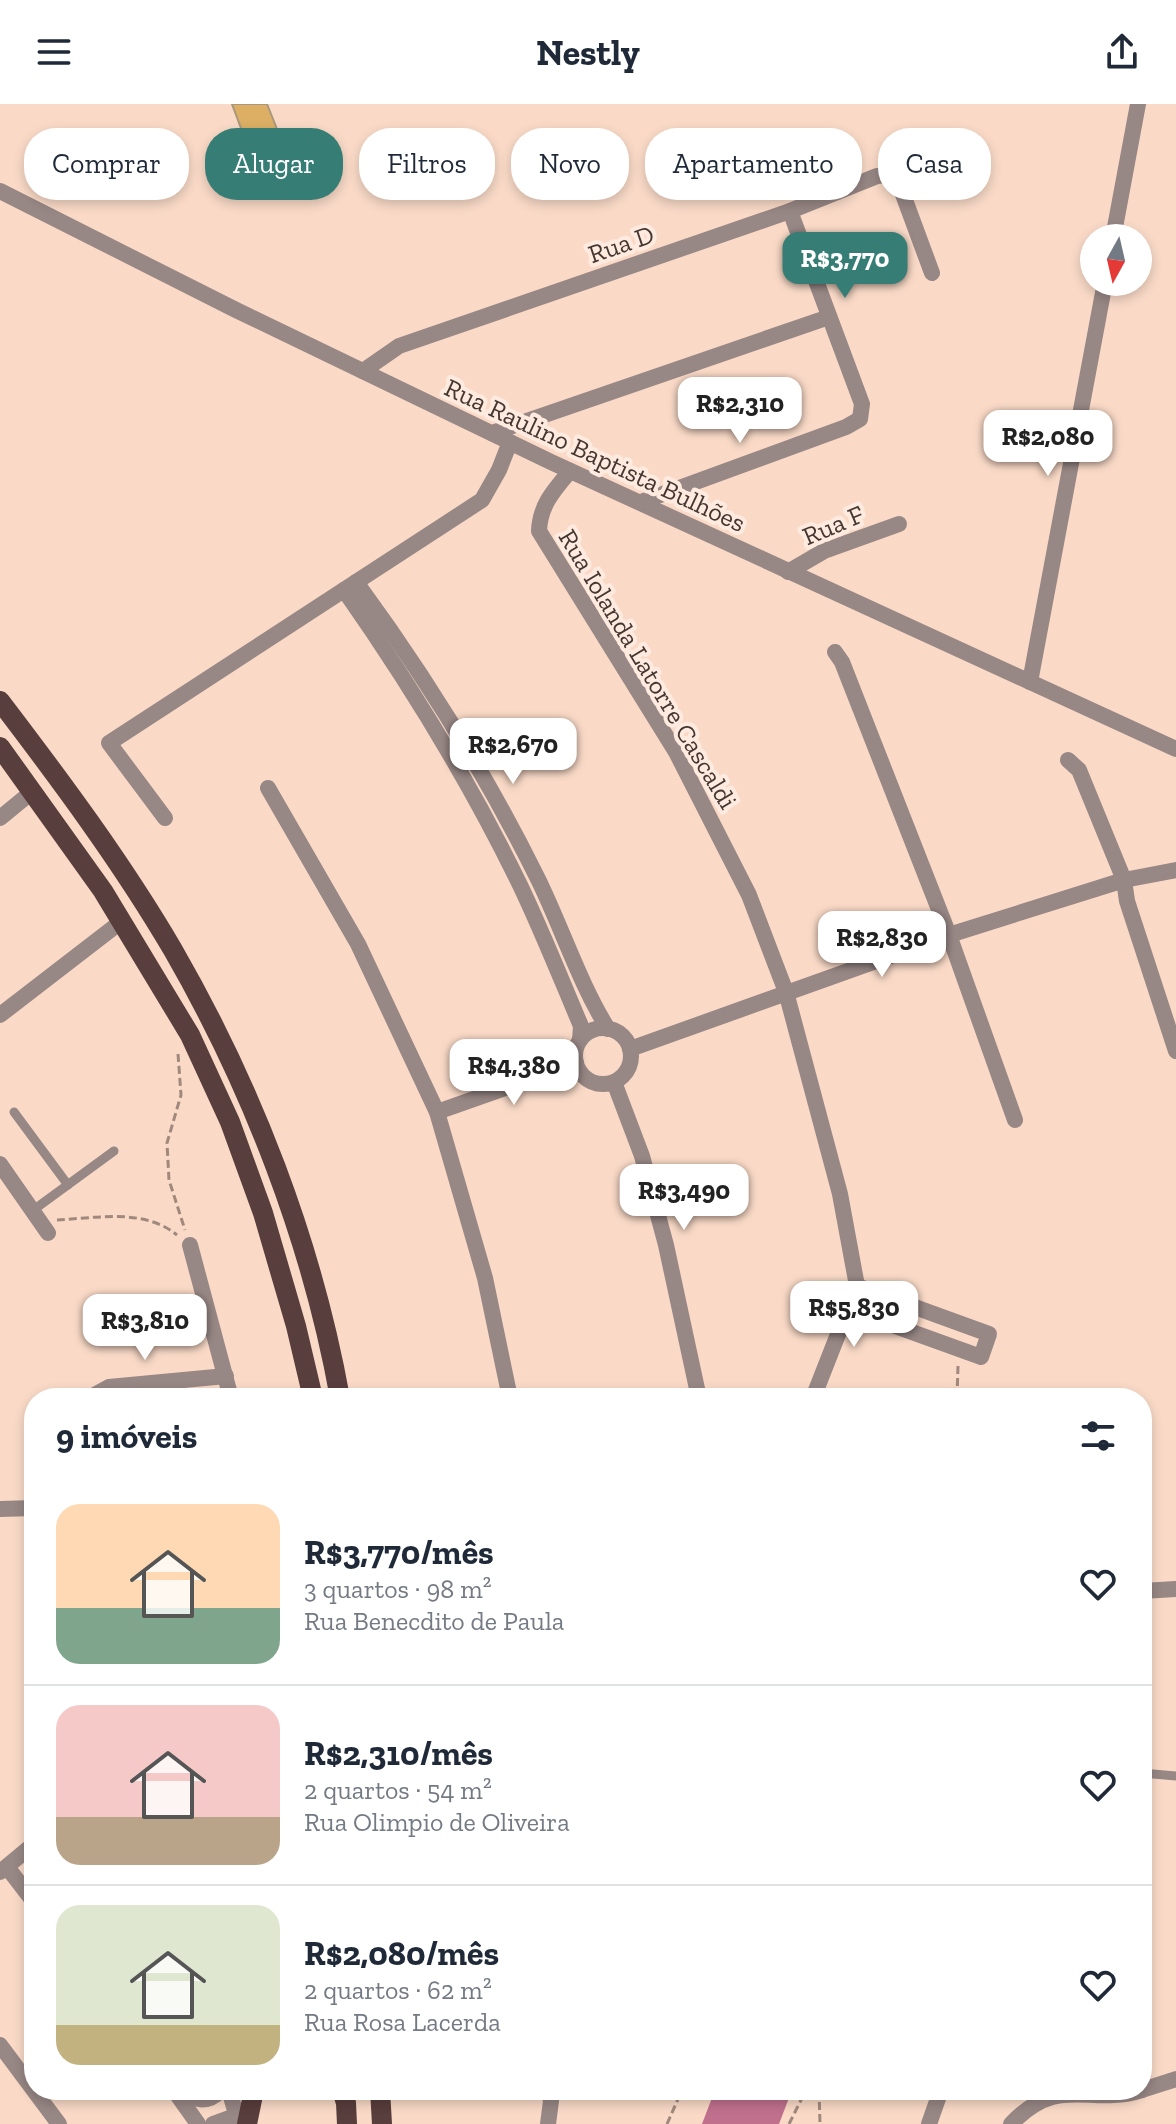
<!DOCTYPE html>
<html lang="pt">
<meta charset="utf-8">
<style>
body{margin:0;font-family:"Zilla Slab",serif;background:#f2f2f3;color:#1f2937;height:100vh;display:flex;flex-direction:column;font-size:30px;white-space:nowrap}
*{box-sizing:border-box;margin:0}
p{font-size:26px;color:#747a83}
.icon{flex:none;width:44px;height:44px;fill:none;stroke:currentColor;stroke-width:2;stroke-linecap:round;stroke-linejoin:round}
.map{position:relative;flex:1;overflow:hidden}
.side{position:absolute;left:24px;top:1284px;width:1128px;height:712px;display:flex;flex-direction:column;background:#fff;border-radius:32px;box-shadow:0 4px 12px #0003}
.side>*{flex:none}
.guide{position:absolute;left:24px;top:24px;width:1128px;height:72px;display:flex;gap:16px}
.needle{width:52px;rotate:188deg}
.buttons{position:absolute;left:1080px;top:120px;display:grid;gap:16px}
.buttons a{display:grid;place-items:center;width:72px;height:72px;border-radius:50%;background:#fff;box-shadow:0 4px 12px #0003;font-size:40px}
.price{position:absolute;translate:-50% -68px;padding:0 18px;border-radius:16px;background:#fff;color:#222;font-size:26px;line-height:52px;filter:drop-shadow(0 2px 4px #0008)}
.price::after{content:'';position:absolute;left:50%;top:48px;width:24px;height:18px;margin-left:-12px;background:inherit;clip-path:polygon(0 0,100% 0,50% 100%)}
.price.selected{background:#367d75;color:#fff}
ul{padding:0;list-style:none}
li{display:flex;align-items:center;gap:24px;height:200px;padding:0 32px}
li+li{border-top:2px solid #e0e1e3}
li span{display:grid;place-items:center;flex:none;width:224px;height:160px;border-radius:24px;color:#555}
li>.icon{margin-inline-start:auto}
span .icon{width:96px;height:96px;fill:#fffc;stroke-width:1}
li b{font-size:34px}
h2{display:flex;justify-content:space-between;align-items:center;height:96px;padding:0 32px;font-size:34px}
.chip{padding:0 28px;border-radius:32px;background:#fff;box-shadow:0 4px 12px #0003;font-size:28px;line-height:72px}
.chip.selected{background:#367d75;color:#fff}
header{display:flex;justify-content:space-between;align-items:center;height:104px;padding:0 32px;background:#fff;font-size:36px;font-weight:800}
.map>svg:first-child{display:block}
</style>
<header><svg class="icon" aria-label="menu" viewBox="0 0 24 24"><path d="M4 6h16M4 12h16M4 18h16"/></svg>Nestly<svg class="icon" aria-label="share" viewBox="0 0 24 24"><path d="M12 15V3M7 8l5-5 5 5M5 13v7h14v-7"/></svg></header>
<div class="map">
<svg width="1176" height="2020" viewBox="0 0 1176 2020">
<rect width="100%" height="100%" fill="#fadac7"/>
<path fill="#c0708d" d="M715 1986H792L779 2020H702Z"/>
<path fill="#ddaf65" stroke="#aa987d" stroke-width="2" d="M232 0H267L277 25 271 29 245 35Z"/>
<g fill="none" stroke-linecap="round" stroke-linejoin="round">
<g stroke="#a0897c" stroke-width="3" stroke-dasharray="8 4" stroke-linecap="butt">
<path d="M178 950 181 991 167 1039 169 1076 185 1126"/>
<path d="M57 1116C97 1114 144 1104 177 1131"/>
<path d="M957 1294 958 1262"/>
<path d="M819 1986 820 2020"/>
<path d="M667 2020 682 1986"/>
<path d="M789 2020 806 1986"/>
</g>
<g stroke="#978785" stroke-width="9">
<path d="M14 1008 68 1081"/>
<path d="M32 1107 114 1047"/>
<path d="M1142 1669 1176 1672"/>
</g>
<g stroke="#978785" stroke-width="16">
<path d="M0 87 236 206 551 358 1176 645"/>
<path d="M1113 134 1138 0"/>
<path d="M363 267 399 242 790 107 877 72 889 71 898 77 932 169"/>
<path d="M492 329 829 213"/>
<path d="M570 367C554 386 540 401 539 427L676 648 749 791 786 888 840 1090 857 1182 813 1294"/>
<path d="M641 398 846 323 860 315 862 300 790 107"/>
<path d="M788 468 824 447 899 420"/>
<path d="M356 478C425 572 486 670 538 775 562 824 579 878 608 925"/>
<path d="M344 486C410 580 470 678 520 781 542 827 561 875 581 922L580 936"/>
<path d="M835 548 842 558 949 831 1015 1016"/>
<path d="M1030 578 1105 178"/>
<path d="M1068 656 1079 666 1124 776 1127 797 1176 947"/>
<path d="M268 684 358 840 437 1008 485 1174 510 1294"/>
<path d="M0 714 33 687"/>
<path d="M165 714 109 639 482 396 499 366 510 338"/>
<path d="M0 911 122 817"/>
<circle cx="603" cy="952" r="28"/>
<path d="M630 945 949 831 1124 776 1176 766"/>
<path d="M614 978 642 1052 666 1141 699 1294"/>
<path d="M437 1008 576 959"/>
<path d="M0 1060 48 1129"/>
<path d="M190 1141 231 1294"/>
<path d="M848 1205 981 1253 989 1230 857 1182"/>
<path d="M89 1294 109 1283 226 1272"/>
<path d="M0 1405 34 1404"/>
<path d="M1142 1487 1176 1485"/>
<path d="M7 1763 34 1798"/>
<path d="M0 1768 34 1740"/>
<path d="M0 1941 59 2020"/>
<path d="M178 1986C194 1996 207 2001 221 1986"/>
<path d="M229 1986 239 2020"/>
<path d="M548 1986 551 1997 548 2020"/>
<path d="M1142 1986 1176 1975"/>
<path d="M176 1989 198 2020"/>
<path d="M213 2020 235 2012"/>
<path d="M929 2020 941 1986"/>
<path d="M1011 2020C1060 1969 1088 2003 1142 1986"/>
</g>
<g stroke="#583e3c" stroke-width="20">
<path d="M0 597C61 677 122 759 173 846 252 983 312 1138 340 1294"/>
<path d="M0 643 103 787 190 931 230 1018 263 1109 296 1222 313 1294"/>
<path d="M342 1986 346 1999 347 2020"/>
<path d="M380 1986 382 2020"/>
<path d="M247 2020 254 1986"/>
</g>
</g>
<g text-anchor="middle" stroke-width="8" stroke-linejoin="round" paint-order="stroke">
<g font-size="26" fill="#443730" stroke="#feeadf">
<text transform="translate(621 140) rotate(-19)" y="9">Rua D</text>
<text transform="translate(595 351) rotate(25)" y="9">Rua Raulino Baptista Bulhões</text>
<text transform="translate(833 421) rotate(-23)" y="9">Rua F</text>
<text transform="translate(648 565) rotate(59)" y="9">Rua Iolanda Latorre Cascaldi</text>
</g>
</g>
</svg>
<div class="buttons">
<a><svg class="needle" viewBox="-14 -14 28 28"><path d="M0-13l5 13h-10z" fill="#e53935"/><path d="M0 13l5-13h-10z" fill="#747a83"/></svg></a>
</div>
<b class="price selected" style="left:845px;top:196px">R$3,770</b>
<b class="price" style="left:740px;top:341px">R$2,310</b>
<b class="price" style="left:1048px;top:374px">R$2,080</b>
<b class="price" style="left:513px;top:682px">R$2,670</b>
<b class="price" style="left:882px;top:875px">R$2,830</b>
<b class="price" style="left:514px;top:1003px">R$4,380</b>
<b class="price" style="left:684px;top:1128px">R$3,490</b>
<b class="price" style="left:854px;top:1245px">R$5,830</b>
<b class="price" style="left:145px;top:1258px">R$3,810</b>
<div class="guide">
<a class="chip">Comprar</a>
<a class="chip selected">Alugar</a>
<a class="chip">Filtros</a>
<a class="chip">Novo</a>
<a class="chip">Apartamento</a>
<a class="chip">Casa</a>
</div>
<section class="side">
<h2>9 imóveis<svg class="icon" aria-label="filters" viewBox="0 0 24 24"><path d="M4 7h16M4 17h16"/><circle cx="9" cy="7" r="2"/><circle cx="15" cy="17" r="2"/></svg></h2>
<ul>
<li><span style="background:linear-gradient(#ffd9b3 65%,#7fa58c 0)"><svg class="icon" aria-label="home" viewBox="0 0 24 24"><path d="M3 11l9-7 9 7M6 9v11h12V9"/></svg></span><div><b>R$3,770/mês</b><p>3 quartos · 98 m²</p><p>Rua Benecdito de Paula</p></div><svg class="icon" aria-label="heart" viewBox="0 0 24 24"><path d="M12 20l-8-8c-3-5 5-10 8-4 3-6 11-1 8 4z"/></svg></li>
<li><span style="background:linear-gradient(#f6c9c9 70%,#b9a48a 0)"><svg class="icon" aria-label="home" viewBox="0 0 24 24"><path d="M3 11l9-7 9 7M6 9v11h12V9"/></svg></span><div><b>R$2,310/mês</b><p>2 quartos · 54 m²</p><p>Rua Olimpio de Oliveira</p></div><svg class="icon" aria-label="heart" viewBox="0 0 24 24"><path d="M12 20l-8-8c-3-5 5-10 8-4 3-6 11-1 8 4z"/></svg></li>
<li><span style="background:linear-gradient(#dfe7d0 75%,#c2b280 0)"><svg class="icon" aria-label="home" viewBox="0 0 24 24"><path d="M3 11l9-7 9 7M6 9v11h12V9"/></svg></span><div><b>R$2,080/mês</b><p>2 quartos · 62 m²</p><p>Rua Rosa Lacerda</p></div><svg class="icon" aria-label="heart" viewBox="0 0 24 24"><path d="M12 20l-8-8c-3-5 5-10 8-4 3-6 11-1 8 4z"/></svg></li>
</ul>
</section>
</div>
